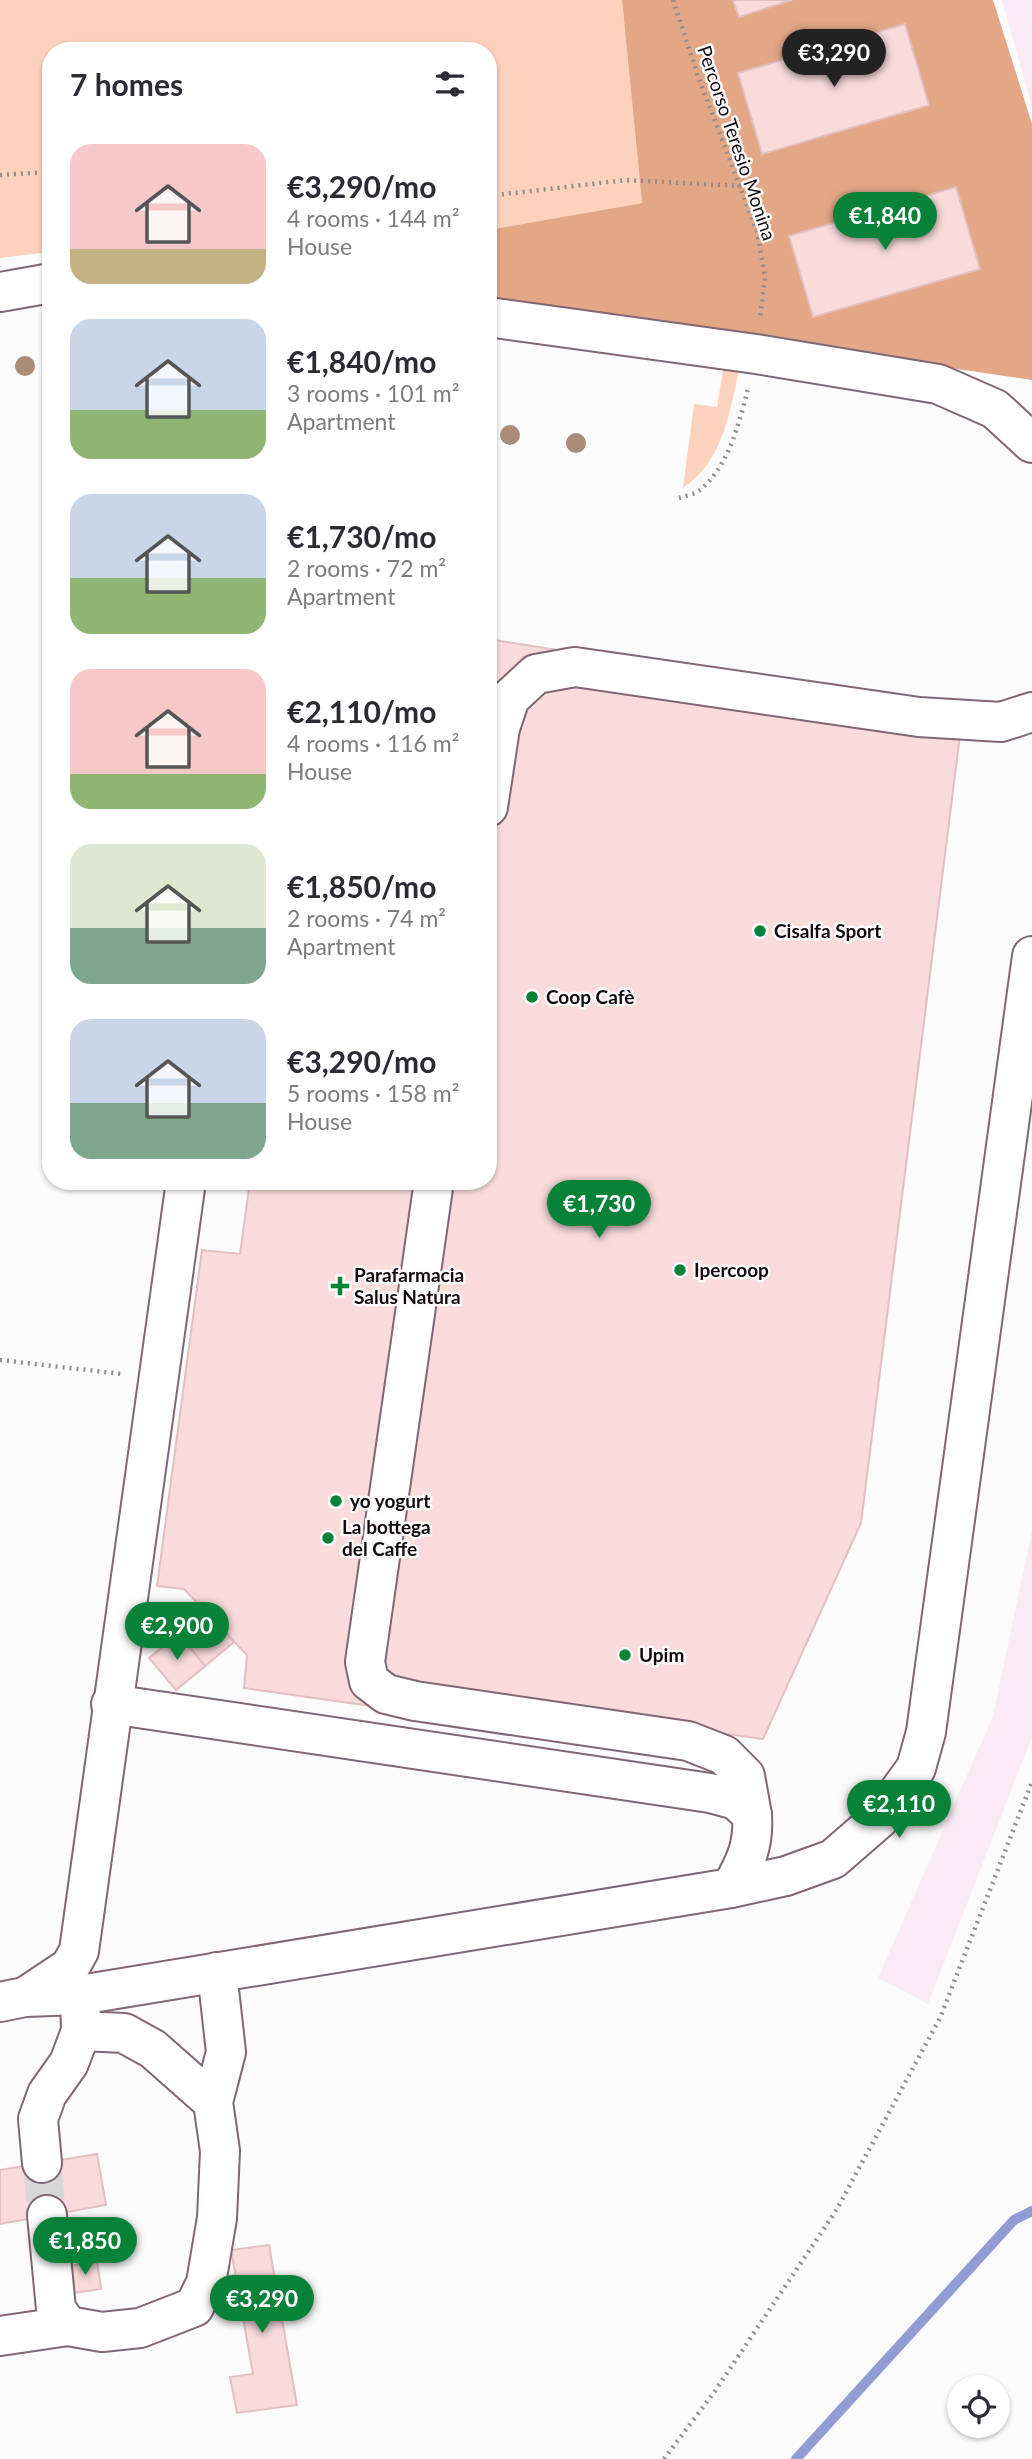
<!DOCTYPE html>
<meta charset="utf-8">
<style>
body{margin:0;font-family:Lato,sans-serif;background:#f2f2f3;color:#2b2b33;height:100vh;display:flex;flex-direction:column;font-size:26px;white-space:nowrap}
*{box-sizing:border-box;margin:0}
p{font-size:23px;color:#7c7c81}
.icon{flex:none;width:38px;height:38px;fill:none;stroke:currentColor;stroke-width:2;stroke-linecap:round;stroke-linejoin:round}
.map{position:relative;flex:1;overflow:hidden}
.sheet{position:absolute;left:42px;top:42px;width:455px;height:1148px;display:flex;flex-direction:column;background:#fff;border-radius:28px;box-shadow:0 2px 5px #0004}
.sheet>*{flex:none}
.controls{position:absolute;left:947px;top:2375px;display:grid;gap:14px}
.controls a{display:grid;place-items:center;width:63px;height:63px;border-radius:50%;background:#fff;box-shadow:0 2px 5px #0004;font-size:35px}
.price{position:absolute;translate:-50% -60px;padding:0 16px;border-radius:24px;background:#088139;color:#fff;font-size:23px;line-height:46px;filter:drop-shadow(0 2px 4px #0008)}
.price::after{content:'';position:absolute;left:50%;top:42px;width:21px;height:16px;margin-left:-10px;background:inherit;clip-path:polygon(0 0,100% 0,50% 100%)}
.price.active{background:#222;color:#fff}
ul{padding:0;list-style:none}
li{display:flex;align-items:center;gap:21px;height:175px;padding:0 28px}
li span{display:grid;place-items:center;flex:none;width:196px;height:140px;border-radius:21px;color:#555}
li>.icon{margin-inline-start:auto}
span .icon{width:84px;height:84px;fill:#fffc;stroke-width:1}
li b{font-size:30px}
h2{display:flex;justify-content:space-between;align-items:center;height:84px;padding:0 28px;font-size:30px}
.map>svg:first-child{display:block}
</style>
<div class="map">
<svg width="1032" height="2459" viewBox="0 0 1032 2459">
<rect width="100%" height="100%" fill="#fbfbfb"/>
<g fill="#faeaf3">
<path d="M1002 0H1032V106Z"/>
<path d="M1032 1530V1737L928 2004 878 1978 993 1716Z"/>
</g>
<g fill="#fcd2bc">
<path d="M0 0H622L642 203 488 230V51H51V252L0 258Z"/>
<path d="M724 364 740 365C730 411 724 460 683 488L694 404 717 407Z"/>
</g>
<path fill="#e3a786" d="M622 0H993L1032 124V380L488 299V230L642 203Z"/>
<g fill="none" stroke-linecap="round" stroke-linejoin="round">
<path stroke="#919bd4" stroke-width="10" d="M796 2459 1014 2220 1032 2211"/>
</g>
<g fill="#f9dbdc" stroke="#e3bfc0" stroke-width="2">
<path d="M733 0H792L739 17Z"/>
<path d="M905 24 929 105 762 154 738 73Z"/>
<path d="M956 187 980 269 813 317 789 236Z"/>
<path d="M488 639 577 653 960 735 861 1523 763 1739 417 1692 414 1712 244 1688 247 1655 184 1589 157 1586 202 1250 240 1254 250 1181H488Z"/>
<path d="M206 1612 234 1642 205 1666 179 1634Z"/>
<path d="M179 1634 205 1666 176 1690 149 1658Z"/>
<path d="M97 2154 106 2205 0 2224V2170Z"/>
<path d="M269 2245 297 2405 237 2413 230 2377 253 2374 231 2250Z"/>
<path d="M97 2261 101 2289 73 2293 69 2266Z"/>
</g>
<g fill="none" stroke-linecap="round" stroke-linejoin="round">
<path stroke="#d8d7d8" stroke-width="38" stroke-dasharray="38 19" stroke-linecap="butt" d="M42 2163 47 2215"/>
<g stroke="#816676" stroke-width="42">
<g id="minor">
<path d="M0 292 51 283"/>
<path d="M488 317 756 354 938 384 995 409 1032 443"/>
<path d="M488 807 500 728 510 698 536 674 575 667 919 717 1001 722 1032 712"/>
<path d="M434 1181 365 1662 369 1681 386 1694 415 1701 688 1741 724 1755 745 1776 752 1815"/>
<path d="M111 1704 710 1793 736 1800 752 1815C754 1845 746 1862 731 1888"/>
<path d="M25 1997 70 1967 79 1951 186 1181"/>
<path d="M0 2002 25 1997 80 1995 731 1888 786 1876 833 1859 879 1819 916 1768 926 1732 1032 956"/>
<path d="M81 2031 124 2033 153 2049 213 2102"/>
<path d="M42 2163 38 2119 47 2094 69 2063 81 2031 80 1995"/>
<path d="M47 2215 56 2309 68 2326"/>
<path d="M0 2336 68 2326 102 2332 140 2328 194 2307 206 2283 217 2218 220 2151 213 2102 226 2052 217 1972"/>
</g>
</g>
<g stroke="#908c8f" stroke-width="4.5" stroke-dasharray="2 5" stroke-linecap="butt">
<path d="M673 0 698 76 757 232 765 276 760 319"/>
<path d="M0 175 51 172"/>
<path d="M488 196 626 180 742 186"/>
<path d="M679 498C686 496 695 494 700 490 729 466 739 423 748 389"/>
<path d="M0 1360 122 1374"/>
<path d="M664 2459 715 2391 837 2209 940 2018 1032 1782"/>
</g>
<use href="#minor" stroke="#fff" stroke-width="38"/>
</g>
<g fill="#aa8c78">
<circle cx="25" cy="366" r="10"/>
<circle cx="510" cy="435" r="10"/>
<circle cx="576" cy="443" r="10"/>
</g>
<g fill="#088139" stroke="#fbfbfb" stroke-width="2.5">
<circle cx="760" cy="931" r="7"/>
<circle cx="532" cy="997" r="7"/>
<circle cx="680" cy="1270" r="7"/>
<path d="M336.5 1275.5h7v7h7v7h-7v7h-7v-7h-7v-7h7z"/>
<circle cx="336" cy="1501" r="7"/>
<circle cx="328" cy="1538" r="7"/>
<circle cx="625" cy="1655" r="7"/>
</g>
<g text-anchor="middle" stroke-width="5" stroke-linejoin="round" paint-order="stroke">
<g font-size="19" fill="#12090f" stroke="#fbfbfb">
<text transform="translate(737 143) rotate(71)" y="7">Percorso Teresio Monina</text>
</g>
<g font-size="19" font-weight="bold" fill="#12090f" stroke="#fbfbfb" text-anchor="start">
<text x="774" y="938">Cisalfa Sport</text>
<text x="546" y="1004">Coop Cafè</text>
<text x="694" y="1277">Ipercoop</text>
<text x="354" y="1282">Parafarmacia<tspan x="354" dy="22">Salus Natura</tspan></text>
<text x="350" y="1508">yo yogurt</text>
<text x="342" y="1534">La bottega<tspan x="342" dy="22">del Caffe</tspan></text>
<text x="639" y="1662">Upim</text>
</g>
</g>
</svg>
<div class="controls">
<a><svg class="icon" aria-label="locate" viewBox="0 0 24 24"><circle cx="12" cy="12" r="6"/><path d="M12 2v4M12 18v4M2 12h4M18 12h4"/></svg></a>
</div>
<b class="price active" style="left:834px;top:89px">€3,290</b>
<b class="price" style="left:885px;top:252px">€1,840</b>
<b class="price" style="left:599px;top:1240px">€1,730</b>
<b class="price" style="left:177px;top:1662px">€2,900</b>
<b class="price" style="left:899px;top:1840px">€2,110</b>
<b class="price" style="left:85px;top:2277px">€1,850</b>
<b class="price" style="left:262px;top:2335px">€3,290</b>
<section class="sheet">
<h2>7 homes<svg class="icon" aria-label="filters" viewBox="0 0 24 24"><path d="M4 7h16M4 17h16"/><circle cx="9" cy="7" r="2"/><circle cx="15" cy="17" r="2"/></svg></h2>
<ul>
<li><span style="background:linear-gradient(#f6c9c9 75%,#c2b280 0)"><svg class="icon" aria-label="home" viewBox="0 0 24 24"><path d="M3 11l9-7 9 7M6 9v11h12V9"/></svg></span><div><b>€3,290/mo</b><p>4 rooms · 144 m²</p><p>House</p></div></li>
<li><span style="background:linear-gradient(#c9d6e8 65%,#8fb573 0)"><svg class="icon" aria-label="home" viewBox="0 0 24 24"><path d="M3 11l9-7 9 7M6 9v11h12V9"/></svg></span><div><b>€1,840/mo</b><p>3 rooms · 101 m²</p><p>Apartment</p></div></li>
<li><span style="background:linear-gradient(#c9d6e8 60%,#8fb573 0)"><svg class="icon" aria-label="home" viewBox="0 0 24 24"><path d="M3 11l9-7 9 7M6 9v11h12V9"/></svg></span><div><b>€1,730/mo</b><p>2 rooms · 72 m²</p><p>Apartment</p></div></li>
<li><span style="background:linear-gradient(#f6c9c9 75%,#8fb573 0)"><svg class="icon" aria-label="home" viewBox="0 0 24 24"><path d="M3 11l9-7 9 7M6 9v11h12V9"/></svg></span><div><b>€2,110/mo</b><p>4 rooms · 116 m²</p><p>House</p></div></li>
<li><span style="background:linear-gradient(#dfe7d0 60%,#7fa58c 0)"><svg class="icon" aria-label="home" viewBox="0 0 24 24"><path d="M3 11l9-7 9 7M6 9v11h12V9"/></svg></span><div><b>€1,850/mo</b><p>2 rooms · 74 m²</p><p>Apartment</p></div></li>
<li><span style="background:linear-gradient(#c9d6e8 60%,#7fa58c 0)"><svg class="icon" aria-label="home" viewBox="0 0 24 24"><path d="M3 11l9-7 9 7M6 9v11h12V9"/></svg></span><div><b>€3,290/mo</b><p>5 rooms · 158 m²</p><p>House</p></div></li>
</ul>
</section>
</div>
